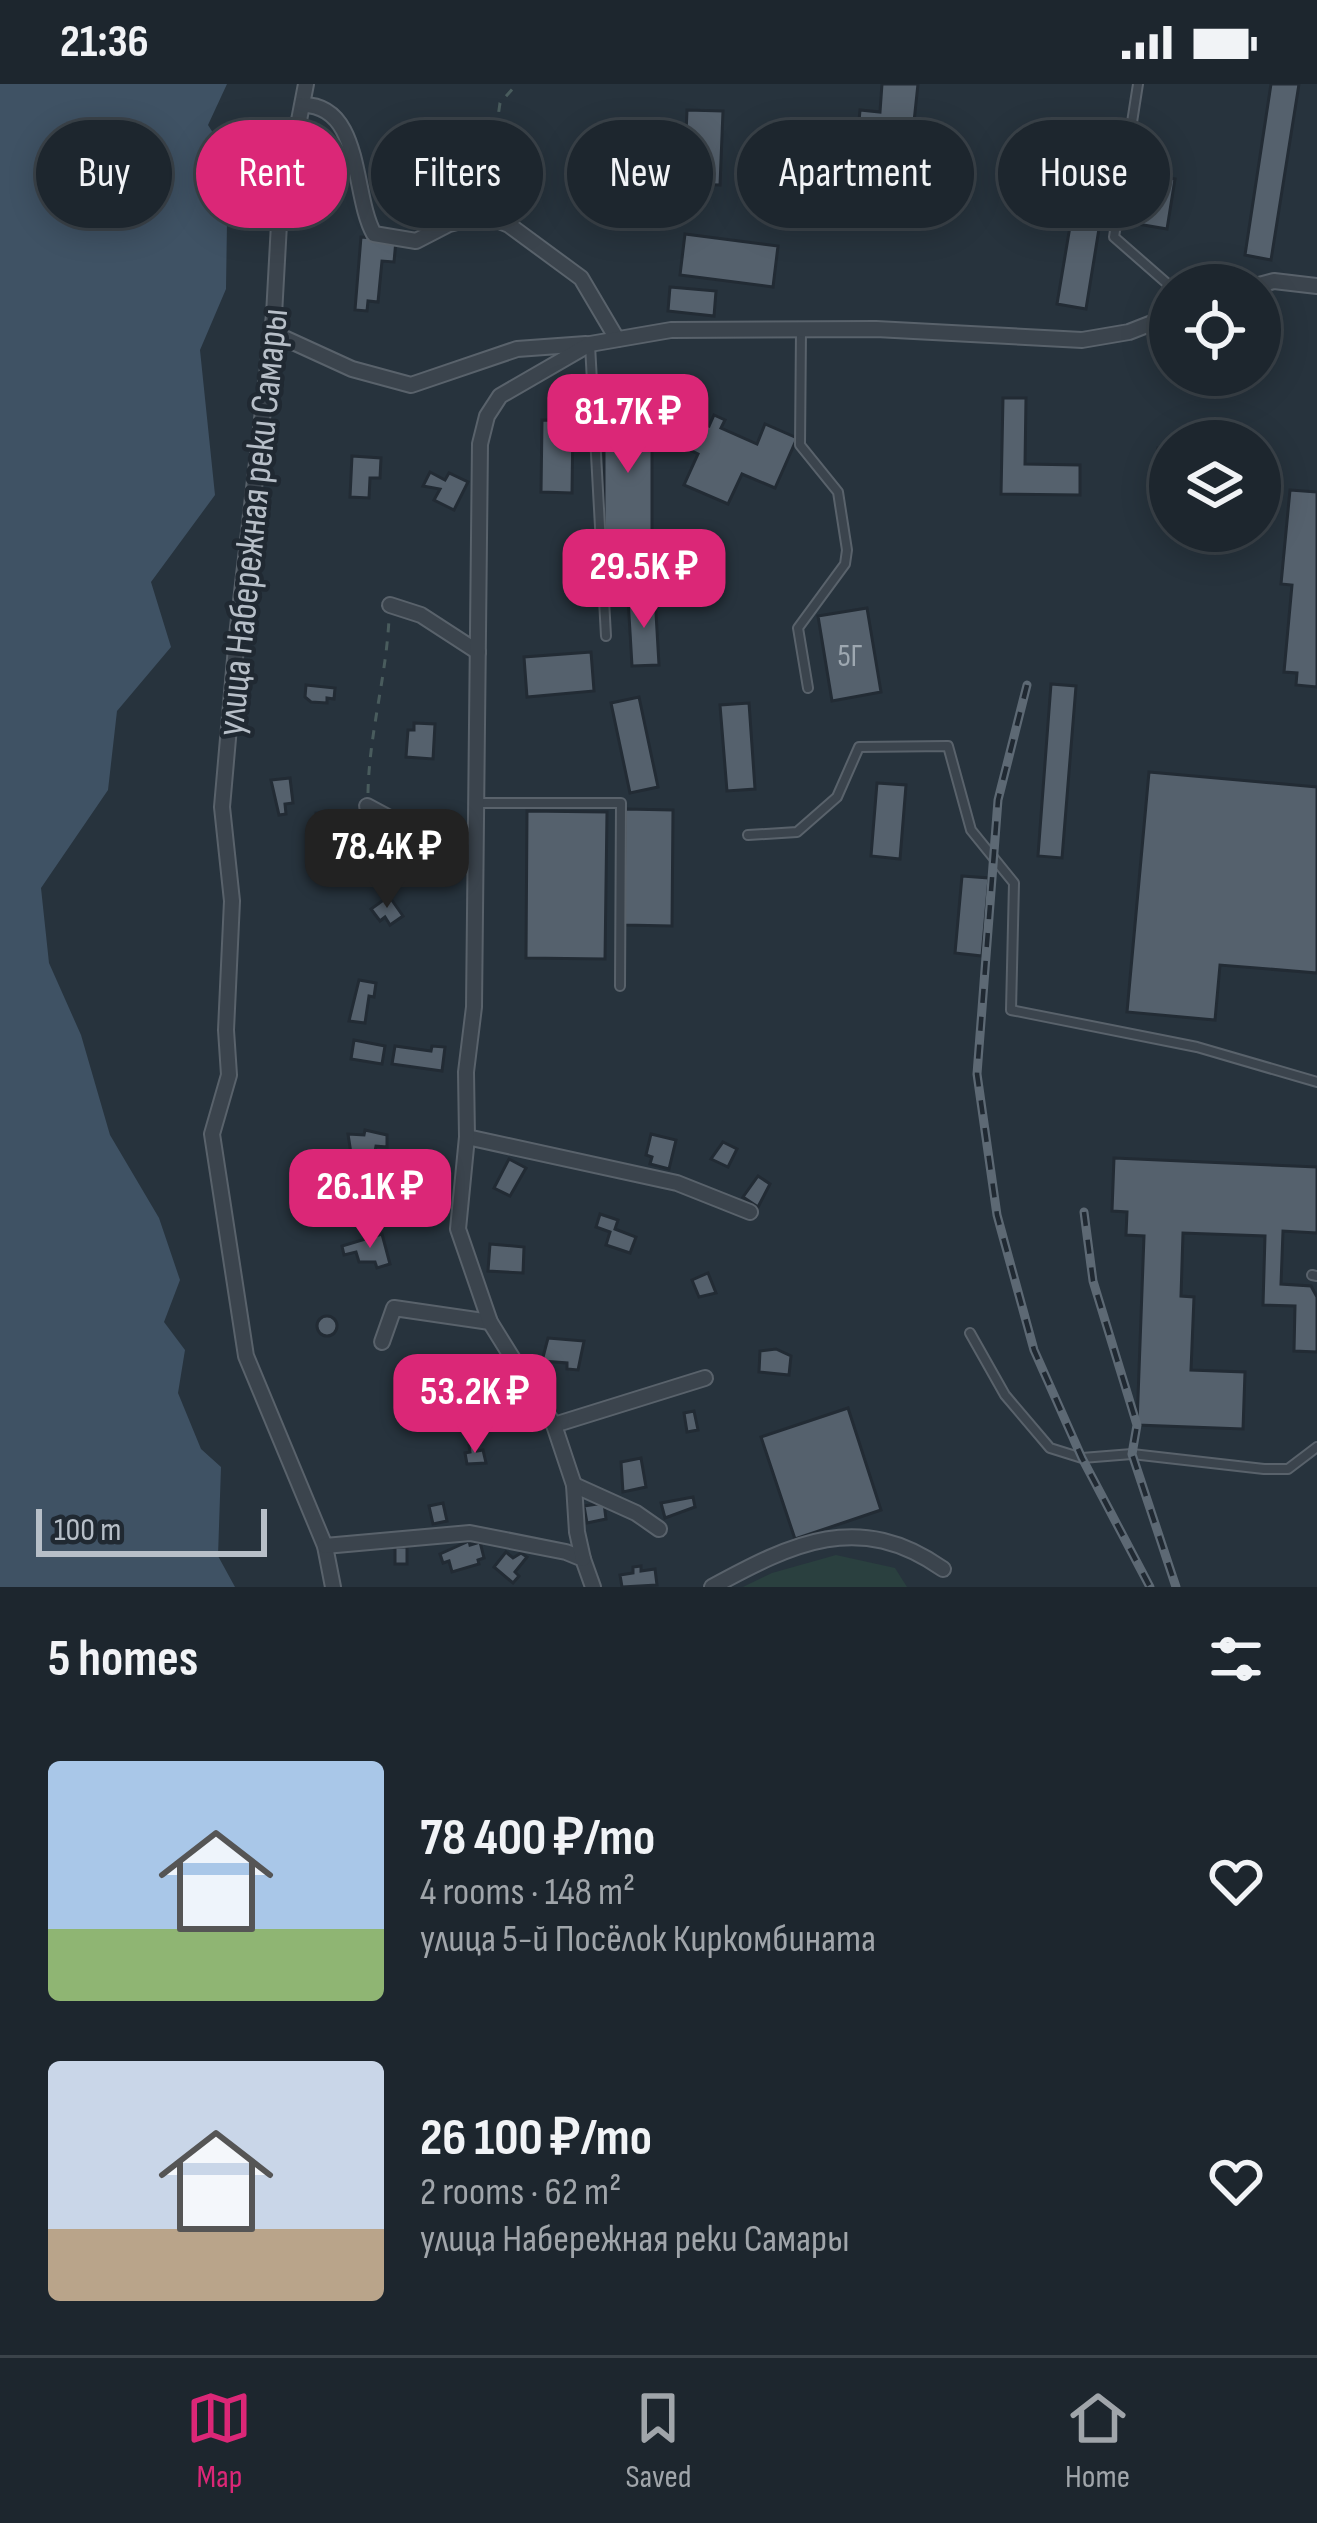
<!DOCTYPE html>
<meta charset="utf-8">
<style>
body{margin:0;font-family:"Sofia Sans Condensed",sans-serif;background:#2a323a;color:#f1f3f6;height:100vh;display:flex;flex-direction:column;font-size:45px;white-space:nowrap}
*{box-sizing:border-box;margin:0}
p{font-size:39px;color:#a0a5aa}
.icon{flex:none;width:66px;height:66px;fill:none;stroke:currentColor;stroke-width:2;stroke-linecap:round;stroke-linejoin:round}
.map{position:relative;height:1503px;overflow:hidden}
.details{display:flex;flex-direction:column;background:#1d262e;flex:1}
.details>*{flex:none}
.banner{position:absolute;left:36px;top:36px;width:1245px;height:108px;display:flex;gap:24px}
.controls{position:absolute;left:1149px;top:180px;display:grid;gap:24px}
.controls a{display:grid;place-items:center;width:132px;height:132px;border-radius:50%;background:#1d262e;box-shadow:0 6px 30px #0003,0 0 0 3px #3b434a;font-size:60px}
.scale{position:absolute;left:36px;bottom:30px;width:231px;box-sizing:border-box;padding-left:12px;border:6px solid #b7bfc8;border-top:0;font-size:33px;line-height:42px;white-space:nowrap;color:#b7bfc8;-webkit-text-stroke:9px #202932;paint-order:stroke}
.price{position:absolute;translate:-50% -102px;padding:0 27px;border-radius:24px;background:#db2777;color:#fff;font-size:39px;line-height:78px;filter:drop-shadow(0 3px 6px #0008)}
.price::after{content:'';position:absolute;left:50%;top:72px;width:36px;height:27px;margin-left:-18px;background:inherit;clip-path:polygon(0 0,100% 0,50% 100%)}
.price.current{background:#222;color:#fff}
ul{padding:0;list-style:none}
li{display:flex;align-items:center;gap:36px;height:300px;padding:0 48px}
li span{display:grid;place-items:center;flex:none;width:336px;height:240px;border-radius:12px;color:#555}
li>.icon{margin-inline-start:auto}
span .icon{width:144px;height:144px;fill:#fffc;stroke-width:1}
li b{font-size:51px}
h2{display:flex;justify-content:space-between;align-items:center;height:144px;padding:0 48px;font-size:51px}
.chip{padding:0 42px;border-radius:54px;background:#1d262e;box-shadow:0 6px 30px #0003,0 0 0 3px #3b434a;font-size:42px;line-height:108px}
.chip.current{background:#db2777;color:#fff}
.status{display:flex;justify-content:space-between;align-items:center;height:84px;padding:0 60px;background:#1d262e;direction:ltr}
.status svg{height:33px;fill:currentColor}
.tabs{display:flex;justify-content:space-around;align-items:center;height:168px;border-top:3px solid #3b434a;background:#1d262e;font-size:33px;color:#a0a5aa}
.tabs a{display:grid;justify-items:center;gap:6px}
.tabs .current{color:#db2777}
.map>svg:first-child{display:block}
</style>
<div class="status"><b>21:36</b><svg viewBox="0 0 49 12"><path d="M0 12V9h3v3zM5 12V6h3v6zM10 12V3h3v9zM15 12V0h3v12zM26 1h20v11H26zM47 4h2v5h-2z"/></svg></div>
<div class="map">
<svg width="1317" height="1503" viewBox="0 0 1317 1503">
<rect width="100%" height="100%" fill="#27333d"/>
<path fill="#2a403f" d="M836 1471 895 1484 907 1503H743L772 1489Z"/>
<path fill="#3f5264" d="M0 0H227L208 41 228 72 226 205 200 266 215 411 151 498 171 563 117 627 108 706 41 804 49 879 81 951 110 1051 159 1134 180 1196 164 1238 185 1266 178 1309 201 1365 221 1383 218 1472 235 1503H0Z"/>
<g fill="#55616d" stroke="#222b34" stroke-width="3">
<path d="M882 0H918L911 66H905L904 83 895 82 891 128 820 120 819 127 748 120 755 51 804 55 805 44 858 49 860 26 880 28Z"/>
<path d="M1271 0H1299L1271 176 1245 171Z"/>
<path d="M687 26 723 27 720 101 684 100Z"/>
<path d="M1086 47 1114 52 1086 225 1057 220Z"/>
<path d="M1134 88 1175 95 1167 145 1126 138Z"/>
<path d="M394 120 418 122 416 139 393 132Z"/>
<path d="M685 150 778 162 773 203 680 191Z"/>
<path d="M361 153 396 156 394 178 382 177 378 218 368 217 367 227 355 226Z"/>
<path d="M670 203 716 207 714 232 668 227Z"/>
<path d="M1003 314H1026L1025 380 1080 381V411L1001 410Z"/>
<path d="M714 331 725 336 721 344 757 360 765 340 797 354 775 404 742 390 728 420 684 401 698 370 692 367 704 340 709 342Z"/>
<rect x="604" y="335" width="48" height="115"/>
<path d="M542 336 573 337 572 409 541 408Z"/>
<path d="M1158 364 1170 365V407L1154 405Z"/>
<path d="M352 372 381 374 380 394H370L369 414 350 413Z"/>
<path d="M430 388 445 396 449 389 468 398 454 426 434 416 440 405 423 402Z"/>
<path d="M1290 406 1317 408V603L1296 601 1297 589 1284 588 1292 501 1281 500Z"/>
<path d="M655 512 659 581 632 582 628 514Z"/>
<path d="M867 524 881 608 832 617 818 532Z"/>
<path d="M591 568 594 607 527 613 524 573Z"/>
<path d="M1051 600 1076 602 1062 774 1038 772Z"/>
<path d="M306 601 335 604 334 615 327 614V619L311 618 305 613Z"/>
<path d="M639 613 658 703 630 709 611 619Z"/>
<path d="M749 619 755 705 727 707 720 621Z"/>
<path d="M414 639 435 640 433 675 406 673 408 646H414Z"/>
<path d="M1149 688 1317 703V889L1220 881 1215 936 1127 928Z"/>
<path d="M290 694 293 719 285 720 286 730 279 731 271 696Z"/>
<path d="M877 699 906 701 900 775 871 772Z"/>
<path d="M625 725 673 726 672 842 624 841Z"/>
<path d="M338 727 342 760 327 761 325 750H318L316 729Z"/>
<path d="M527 727 607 728 605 875 526 874Z"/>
<path d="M962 792 989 794 982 872 955 869Z"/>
<path d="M389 812 403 832 390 841 385 833 380 837 371 825Z"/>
<path d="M359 896 376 899 374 913 369 912 365 939 349 937Z"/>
<path d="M354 956 385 962 382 980 351 975Z"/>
<path d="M395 962 431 967 432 962 445 963 442 987 392 980Z"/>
<path d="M365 1046 387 1051V1063L376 1062 373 1077 352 1076 348 1050 364 1051Z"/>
<path d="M651 1050 676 1056 669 1085 650 1080 652 1073 646 1071Z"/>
<path d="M723 1058 737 1065 728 1083 711 1075Z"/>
<path d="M416 1072 437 1092 421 1109 397 1093Z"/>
<path d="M1114 1074 1317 1083V1149L1283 1147 1281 1200 1311 1202 1317 1213V1268L1294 1267 1295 1222 1263 1221 1265 1152 1183 1149 1181 1212 1194 1213 1191 1286 1245 1288 1243 1345 1137 1341 1144 1152 1126 1151 1127 1128 1112 1127Z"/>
<path d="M509 1075 526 1084 510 1112 494 1104Z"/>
<path d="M384 1085 387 1103 364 1106 361 1088Z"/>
<path d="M758 1092 770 1100 758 1123 743 1113Z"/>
<path d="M600 1130 618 1136 615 1145 636 1153 630 1169 606 1161 610 1148 596 1143Z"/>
<path d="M382 1150 390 1180 377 1184 375 1178H359L356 1168 344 1171 342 1162Z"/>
<path d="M490 1160 524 1163 523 1189 488 1187Z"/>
<path d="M708 1189 716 1209 699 1213 692 1196Z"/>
<circle cx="327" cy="1242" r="10"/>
<path d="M548 1254 584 1257 578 1286 567 1285V1279L542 1277Z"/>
<path d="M776 1265 791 1272 789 1291 759 1288 760 1267Z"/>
<path d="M848 1324 881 1426 795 1455 761 1353Z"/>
<path d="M694 1327 698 1346 687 1348 684 1329Z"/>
<path d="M475 1359 477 1367 483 1366 486 1379 467 1380 465 1369 470 1368 469 1361Z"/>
<path d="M641 1374 646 1403 623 1408 621 1378Z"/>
<path d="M693 1413 695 1423 665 1434 661 1419Z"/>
<path d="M443 1419 447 1437 433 1440 429 1422Z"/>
<path d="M604 1419 606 1435 587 1439 584 1422Z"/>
<path d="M469 1457 470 1461 480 1458 484 1474 478 1476 479 1480 452 1488 449 1477 443 1479 440 1470Z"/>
<rect x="395" y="1463" width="12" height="17"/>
<path d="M506 1468 513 1474 521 1469 527 1473 515 1488 519 1492 513 1499 494 1483Z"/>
<path d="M641 1482V1487L655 1485 657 1501 622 1503 620 1491 633 1489V1483Z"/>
</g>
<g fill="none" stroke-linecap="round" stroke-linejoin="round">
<g stroke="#59626b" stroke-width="12">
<g id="service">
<path d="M1138 0 1114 153 1170 202"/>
<path d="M801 247 800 361 838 408 847 466 845 480 798 544 808 604"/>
<path d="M590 261 606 552"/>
<path d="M478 719H621L620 902"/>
<path d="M748 751 797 748 837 713 859 663 948 662 971 746 1014 799 1011 926 1197 963 1317 998"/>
<path d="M1312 1191 1317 1192"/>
<path d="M970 1249 1005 1311 1050 1364 1082 1374 1132 1370 1264 1385H1288L1317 1363"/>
</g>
</g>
<g stroke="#59626b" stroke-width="18">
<g id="minor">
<path d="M306 0 279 140 274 231 237 552 222 723 232 817 226 946 229 991 212 1050 246 1272 325 1462 333 1503"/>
<path d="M303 21C363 21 352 111 374 150L416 157 449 140 484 131 509 141 581 194 617 255"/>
<path d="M1259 201 1274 197 1317 202"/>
<path d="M276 236 282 253 352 285 411 301 517 265 586 260"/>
<path d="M390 521 421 531 478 568"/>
<path d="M367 722 421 751 474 770"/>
<path d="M467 1053 677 1099 750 1128"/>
<path d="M382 1258 394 1224 490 1238"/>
<path d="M554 1341 705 1294"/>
<path d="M574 1401 636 1429 659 1445"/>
<path d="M325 1462 470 1449 566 1468 583 1475 593 1503"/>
<path d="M583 1475 577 1448 574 1401 554 1341 490 1238 458 1145 467 1053 466 988 474 923 480 360 487 332 500 312 590 260 671 246 876 245 1082 256 1129 248 1170 232"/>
<path d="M712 1503C793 1459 859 1426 943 1485"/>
</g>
</g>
<g stroke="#495c5d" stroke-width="3" stroke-dasharray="9 9" stroke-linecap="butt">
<path d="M486 117 500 19 517 0"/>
<path d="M368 709C369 650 386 595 389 535"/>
</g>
<use href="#service" stroke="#3b444d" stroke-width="8"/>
<use href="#minor" stroke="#3b444d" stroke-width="14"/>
<g stroke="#5d6974" stroke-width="9">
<g id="rail">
<path d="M1027 601 998 716 977 990 997 1131 1034 1266 1082 1374 1150 1503"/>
<path d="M1084 1128 1093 1197 1137 1341 1132 1370 1176 1503"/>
</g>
</g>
<use href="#rail" stroke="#202932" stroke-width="4.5" stroke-dasharray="14" stroke-linecap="butt"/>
</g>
<g text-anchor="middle" stroke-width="9" stroke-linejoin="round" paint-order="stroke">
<g font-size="33" fill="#9ea8b1">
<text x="850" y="582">5Г</text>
</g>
<g font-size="39" fill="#b7bfc8" stroke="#202932">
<text transform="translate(251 438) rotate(-84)" y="14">улица Набережная реки Самары</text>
</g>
</g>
</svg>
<div class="controls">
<a><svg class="icon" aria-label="locate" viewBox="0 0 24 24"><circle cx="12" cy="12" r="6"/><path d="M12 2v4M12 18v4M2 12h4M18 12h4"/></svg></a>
<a><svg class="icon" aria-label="layers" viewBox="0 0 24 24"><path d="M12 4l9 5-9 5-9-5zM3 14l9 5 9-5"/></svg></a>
</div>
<div class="scale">100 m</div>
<b class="price" style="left:628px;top:392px">81.7K ₽</b>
<b class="price" style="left:644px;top:547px">29.5K ₽</b>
<b class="price current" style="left:387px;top:827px">78.4K ₽</b>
<b class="price" style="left:370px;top:1167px">26.1K ₽</b>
<b class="price" style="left:475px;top:1372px">53.2K ₽</b>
<div class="banner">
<a class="chip">Buy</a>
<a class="chip current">Rent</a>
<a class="chip">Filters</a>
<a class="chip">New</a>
<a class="chip">Apartment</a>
<a class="chip">House</a>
</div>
</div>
<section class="details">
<h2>5 homes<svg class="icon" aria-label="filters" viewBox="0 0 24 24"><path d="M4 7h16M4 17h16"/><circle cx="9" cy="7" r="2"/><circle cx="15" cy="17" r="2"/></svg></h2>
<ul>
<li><span style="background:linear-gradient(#a9c7e8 70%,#8fb573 0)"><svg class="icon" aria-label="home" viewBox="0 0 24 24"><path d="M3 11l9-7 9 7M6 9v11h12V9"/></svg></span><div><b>78 400 ₽/mo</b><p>4 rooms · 148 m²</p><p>улица 5-й Посёлок Киркомбината</p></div><svg class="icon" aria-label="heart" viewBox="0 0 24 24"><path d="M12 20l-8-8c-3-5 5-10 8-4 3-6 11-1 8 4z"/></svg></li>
<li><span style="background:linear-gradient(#c9d6e8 70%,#b9a48a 0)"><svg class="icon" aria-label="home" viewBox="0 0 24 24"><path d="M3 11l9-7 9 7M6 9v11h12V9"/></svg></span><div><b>26 100 ₽/mo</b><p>2 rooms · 62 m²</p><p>улица Набережная реки Самары</p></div><svg class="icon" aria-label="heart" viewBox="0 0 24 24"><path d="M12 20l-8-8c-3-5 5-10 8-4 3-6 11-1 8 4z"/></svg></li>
</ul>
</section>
<nav class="tabs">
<a class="current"><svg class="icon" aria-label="map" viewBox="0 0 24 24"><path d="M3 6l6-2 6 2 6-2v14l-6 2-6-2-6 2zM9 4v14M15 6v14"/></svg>Map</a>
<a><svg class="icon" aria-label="saved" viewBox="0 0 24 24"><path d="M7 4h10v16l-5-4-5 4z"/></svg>Saved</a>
<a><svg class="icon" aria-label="home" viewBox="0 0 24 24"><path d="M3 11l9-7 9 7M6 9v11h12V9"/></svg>Home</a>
</nav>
